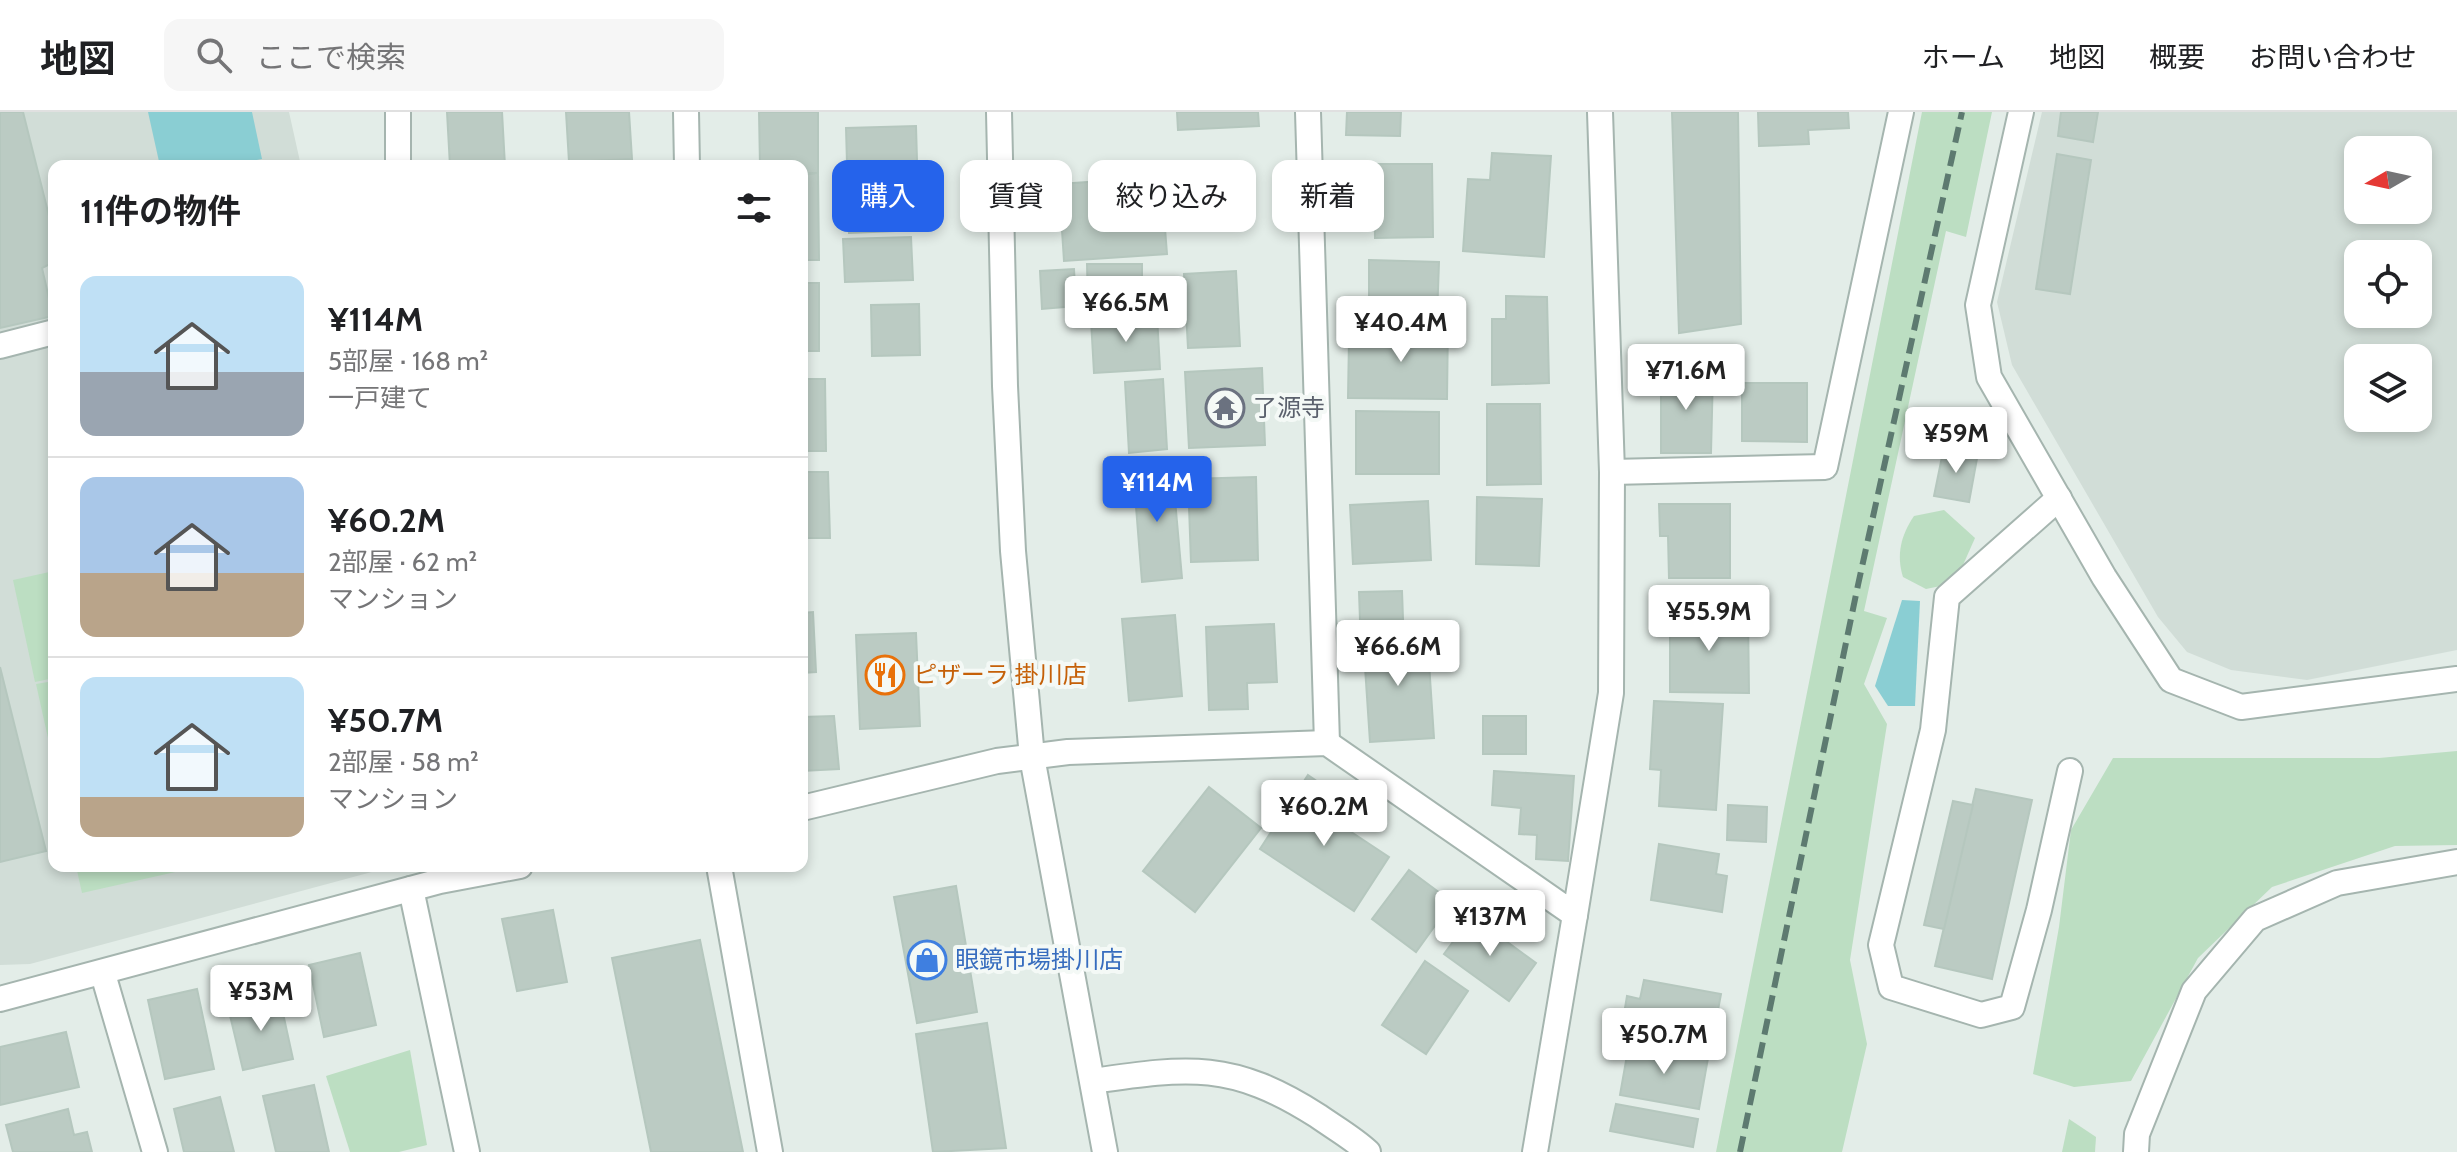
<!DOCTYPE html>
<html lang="ja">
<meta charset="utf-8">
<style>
body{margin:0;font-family:Cabin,"Noto Sans JP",sans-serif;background:#f6f6f6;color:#202124;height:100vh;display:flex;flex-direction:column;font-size:30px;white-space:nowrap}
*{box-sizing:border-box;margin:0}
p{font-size:26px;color:#757577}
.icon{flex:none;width:44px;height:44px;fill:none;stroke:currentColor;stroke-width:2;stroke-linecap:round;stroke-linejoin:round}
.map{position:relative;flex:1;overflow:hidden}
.panel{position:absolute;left:48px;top:48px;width:760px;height:712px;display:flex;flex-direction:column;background:#fff;border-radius:16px;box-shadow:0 4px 12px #0003}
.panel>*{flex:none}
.top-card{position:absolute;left:832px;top:48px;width:760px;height:72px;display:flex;gap:16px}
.needle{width:52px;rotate:261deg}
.buttons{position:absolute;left:2344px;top:24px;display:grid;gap:16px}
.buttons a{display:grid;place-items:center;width:88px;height:88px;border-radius:16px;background:#fff;box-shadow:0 4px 12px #0003;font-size:40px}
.price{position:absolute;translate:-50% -68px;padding:0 18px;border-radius:8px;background:#fff;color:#222;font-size:26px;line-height:52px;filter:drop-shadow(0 2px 4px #0008)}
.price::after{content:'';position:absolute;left:50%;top:48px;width:24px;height:18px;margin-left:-12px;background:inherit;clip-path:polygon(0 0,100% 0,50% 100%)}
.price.on{background:#2563eb;color:#fff}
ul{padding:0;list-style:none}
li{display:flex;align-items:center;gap:24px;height:200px;padding:0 32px}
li+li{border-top:2px solid #e0e0e0}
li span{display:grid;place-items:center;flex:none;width:224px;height:160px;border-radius:16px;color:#555}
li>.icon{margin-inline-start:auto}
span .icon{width:96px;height:96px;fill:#fffc;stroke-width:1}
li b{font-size:34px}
h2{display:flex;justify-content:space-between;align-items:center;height:96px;padding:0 32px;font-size:34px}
.tag{padding:0 28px;border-radius:16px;background:#fff;box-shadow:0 4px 12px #0003;font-size:28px;line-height:72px}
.tag.on{background:#2563eb;color:#fff}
header{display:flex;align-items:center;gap:48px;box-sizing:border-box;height:112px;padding:0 40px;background:#fff;border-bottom:2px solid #e0e0e0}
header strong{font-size:38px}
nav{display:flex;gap:44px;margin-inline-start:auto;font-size:28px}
.search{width:560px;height:72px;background:#f6f6f6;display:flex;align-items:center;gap:20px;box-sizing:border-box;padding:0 28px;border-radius:16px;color:#757577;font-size:30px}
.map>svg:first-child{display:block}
</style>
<header>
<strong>地図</strong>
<div class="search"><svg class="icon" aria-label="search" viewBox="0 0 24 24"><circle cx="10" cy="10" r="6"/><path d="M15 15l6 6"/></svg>ここで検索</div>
<nav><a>ホーム</a><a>地図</a><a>概要</a><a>お問い合わせ</a></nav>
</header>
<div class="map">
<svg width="2457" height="1040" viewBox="0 0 2457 1040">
<rect width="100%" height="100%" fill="#e3ede8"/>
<g fill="#d1ddd7" fill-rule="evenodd">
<path d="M0 0H289L301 54H54V754H394L30 852 0 853Z"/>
<path d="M2042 0H2457V538L2307 568 2231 558 2187 540 2158 505 2012 253 1997 190ZM2358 38H2418V98H2358ZM2358 142H2418V202H2358ZM2358 246H2418V306H2358Z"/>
</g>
<g fill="#bcdec2">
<path d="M1922 0H1992L1966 125 1946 119 1864 499 1887 506 1864 572 1887 612 1850 848 1867 932 1842 1040H1716Z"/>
<path d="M1944 398 1975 426 1955 471 1926 477 1903 465C1896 443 1901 423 1914 404Z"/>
<path d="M54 459V566L35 570 13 468Z"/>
<path d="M54 569V653L36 572Z"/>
<path d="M2457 639V733L2395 734 2272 775 2198 846 2131 969 2074 975 2033 962 2059 815 2071 718 2113 646H2379Z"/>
<path d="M76 754H202L82 781Z"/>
<path d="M410 938 427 1033 399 1040H350L326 964Z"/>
<path d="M2069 1007 2096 1025 2095 1040H2062Z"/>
</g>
<g fill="#8aced3">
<path d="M148 0H252L262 47 227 54H160Z"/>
<path d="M1902 488 1920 489 1915 594H1888L1875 574Z"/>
</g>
<g fill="#bbcbc3" stroke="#b5c7be" stroke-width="2">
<path d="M0 0H23L54 124V150L42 156 53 204 0 216Z"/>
<path d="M447 0H502L505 54H450Z"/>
<path d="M566 0H629L632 47 569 50Z"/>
<path d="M759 0H818V61H802V54H760Z"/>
<path d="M1177 0H1258L1259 14 1178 18Z"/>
<path d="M1347 0H1401L1400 24 1346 23Z"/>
<path d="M1672 0H1738L1741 212 1679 221Z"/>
<path d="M1758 0H1848L1849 16 1808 18 1809 32 1759 34Z"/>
<path d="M2061 0H2098L2093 30 2058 24Z"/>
<path d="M916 14 919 118 849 121 846 16Z"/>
<path d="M1492 41 1551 44 1544 145 1463 139 1468 67 1490 68Z"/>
<path d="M2057 42 2091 48 2070 182 2036 177Z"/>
<path d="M1374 52H1432L1433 125 1375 126Z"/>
<path d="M818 61 819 148H802V63Z"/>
<path d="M1161 65 1167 142 1064 149 1059 72Z"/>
<path d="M911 125 913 168 845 170 843 127Z"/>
<path d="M1369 148 1439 150 1437 205 1369 203Z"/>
<path d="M1087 152H1142V193L1088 194Z"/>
<path d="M1074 157 1076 194 1042 197 1040 159Z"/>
<path d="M1236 159 1240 234 1188 236 1184 162Z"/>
<rect x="802" y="171" width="17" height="68"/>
<path d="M1506 184 1547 185 1549 271 1492 273V207H1506Z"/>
<path d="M919 192 920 243 872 244 871 193Z"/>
<path d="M1157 204 1160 257 1094 261 1091 208Z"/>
<path d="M1402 209H1448L1447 287 1348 286 1349 227 1402 228Z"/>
<path d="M1262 256 1265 333 1189 336 1185 260Z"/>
<path d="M1661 259 1713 260 1711 341H1661Z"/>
<path d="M802 267H825L826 339H802Z"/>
<path d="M1163 267 1167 337 1129 341 1125 270Z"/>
<path d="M1742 271H1807V330L1742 329Z"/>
<path d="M1487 292H1540L1541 372 1487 373Z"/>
<path d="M1356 299 1439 300V362H1356Z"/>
<path d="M1944 335 1978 341 1969 390 1934 384Z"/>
<path d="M1172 354 1182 466 1142 470 1133 357Z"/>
<path d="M802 360H828L830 426H802Z"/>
<path d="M1256 365 1258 448 1191 450 1188 367Z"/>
<path d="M1477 385 1542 387 1539 454 1476 452Z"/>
<path d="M1428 389 1431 448 1353 452 1350 393Z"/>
<path d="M1659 392H1730V466H1669L1668 424H1660Z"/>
<path d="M1402 479 1403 507 1360 508 1359 480Z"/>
<path d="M813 500 816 560 802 561V501Z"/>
<path d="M1670 500 1748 501 1749 581 1670 580Z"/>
<path d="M1175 503 1182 584 1129 589 1122 507Z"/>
<path d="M1274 512 1277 570 1247 571 1248 597 1209 598 1206 515Z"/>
<path d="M916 521 920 614 860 617 856 523Z"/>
<path d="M1427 521 1434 626 1370 630 1363 525Z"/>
<path d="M0 555 46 739 0 750Z"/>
<path d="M1654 589 1723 592 1716 698 1659 694 1661 658 1650 657Z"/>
<path d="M834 604 839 657 802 659V605Z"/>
<rect x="1483" y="604" width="43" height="38"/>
<path d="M1494 659 1574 664 1568 749 1536 747 1537 723 1519 722 1521 696 1492 693Z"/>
<path d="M1308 663 1334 681 1321 700 1389 745 1354 799 1260 737Z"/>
<path d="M1209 675 1261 716 1195 800 1143 759Z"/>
<path d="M1976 677 2032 688 1992 867 1935 854Z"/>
<path d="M1953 689 1973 693 1944 817 1924 813Z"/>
<path d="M1728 693 1767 695 1766 730 1727 728Z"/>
<path d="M1659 732 1719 742 1716 762 1727 764 1722 800 1651 788Z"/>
<path d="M1409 758 1452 790 1416 840 1372 807Z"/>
<path d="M956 774 977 900 917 911 894 785Z"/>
<path d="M553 798 567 870 517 879 502 807Z"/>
<path d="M1472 804 1536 851 1509 889 1444 842Z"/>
<path d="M700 828 743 1040H651L612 846Z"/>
<path d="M360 841 376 913 324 925 309 853Z"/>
<path d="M1425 849 1468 879 1426 942 1382 913Z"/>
<path d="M1644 868 1721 882 1710 941 1634 927 1637 910 1623 908 1627 884 1640 887Z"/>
<path d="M197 877 214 957 165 967 148 888Z"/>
<path d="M279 883 293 947 243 958 228 895Z"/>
<path d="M987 911 1006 1036 933 1040 916 922Z"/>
<path d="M66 920 79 975 0 993V935Z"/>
<path d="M1629 932 1708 946 1699 997 1620 983Z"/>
<path d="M314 973 329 1040H276L263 984Z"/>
<path d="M220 985 234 1040H184L174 997Z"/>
<path d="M1616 992 1698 1007 1693 1035 1610 1019Z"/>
<path d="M68 997 74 1023 87 1020 92 1040H13L6 1013Z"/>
</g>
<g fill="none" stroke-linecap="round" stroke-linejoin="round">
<g stroke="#a5b5af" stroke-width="28">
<g id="minor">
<path d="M398 0V54"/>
<path d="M686 0 687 54"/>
<path d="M999 0 1005 274 1013 439 1032 645 1105 1040"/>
<path d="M1308 0 1327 631"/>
<path d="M2021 0 1978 193 1989 265 2104 465 2171 568 2241 595 2457 567"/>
<path d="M0 234 54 220"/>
<path d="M1612 360 1825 355 1901 0"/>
<path d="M2059 386 1947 485 1933 618 1881 833 1891 875 1981 903 2012 895 2039 798 2070 659"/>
<path d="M802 696 997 649 1068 640 1327 631 1575 803 1611 581 1612 360 1600 0"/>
<path d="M719 754 770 1040"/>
<path d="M411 777 467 1040"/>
<path d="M103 862 155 1040"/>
<path d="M0 887 440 769 520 754"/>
<path d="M1093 969C1189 955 1232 949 1318 1004 1335 1016 1353 1026 1368 1040"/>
<path d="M1535 1040 1575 803"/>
<path d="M2136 1040 2137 1022 2194 879 2255 807 2337 771 2457 750"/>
</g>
</g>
<use href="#minor" stroke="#fff" stroke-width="24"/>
<path stroke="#5d7a70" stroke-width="6" stroke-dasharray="16 8" stroke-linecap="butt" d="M1740 1040 1858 473 1962 0"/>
</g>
<defs>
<g id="temple-ring" transform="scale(2)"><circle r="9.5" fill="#f4f9f6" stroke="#6b7280" stroke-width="1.5"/><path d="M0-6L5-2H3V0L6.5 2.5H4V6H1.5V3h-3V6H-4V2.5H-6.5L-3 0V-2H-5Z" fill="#6b7280"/></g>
<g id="restaurant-ring" transform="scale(2)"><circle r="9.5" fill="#f4f9f6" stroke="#e8710a" stroke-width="1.5"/><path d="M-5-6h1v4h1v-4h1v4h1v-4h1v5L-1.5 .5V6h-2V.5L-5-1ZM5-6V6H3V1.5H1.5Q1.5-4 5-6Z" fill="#e8710a"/></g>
<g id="shop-ring" transform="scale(2)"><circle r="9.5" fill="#f4f9f6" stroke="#3f7fe0" stroke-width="1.5"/><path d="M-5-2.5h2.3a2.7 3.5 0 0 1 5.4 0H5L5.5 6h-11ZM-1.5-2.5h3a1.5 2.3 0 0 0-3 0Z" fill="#3f7fe0"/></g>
</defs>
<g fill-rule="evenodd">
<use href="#temple-ring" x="1225" y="296"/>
<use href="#restaurant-ring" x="885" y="563"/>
<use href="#shop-ring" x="927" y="848"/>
</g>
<g text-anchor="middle" stroke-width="8" stroke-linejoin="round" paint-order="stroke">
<g font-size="24" fill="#5b616d" stroke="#f4f9f6" text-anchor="start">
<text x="1253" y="304">了源寺</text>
</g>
<g font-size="24" fill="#c56008" stroke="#f4f9f6" text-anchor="start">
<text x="913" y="571">ピザーラ 掛川店</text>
</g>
<g font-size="24" fill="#366cbe" stroke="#f4f9f6" text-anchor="start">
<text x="955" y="856">眼鏡市場掛川店</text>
</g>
</g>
</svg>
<div class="buttons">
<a><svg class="needle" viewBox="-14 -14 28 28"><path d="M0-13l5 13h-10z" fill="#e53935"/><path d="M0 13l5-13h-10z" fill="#757577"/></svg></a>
<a><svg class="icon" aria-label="locate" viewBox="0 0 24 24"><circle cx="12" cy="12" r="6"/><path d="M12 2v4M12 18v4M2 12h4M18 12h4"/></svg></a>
<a><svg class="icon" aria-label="layers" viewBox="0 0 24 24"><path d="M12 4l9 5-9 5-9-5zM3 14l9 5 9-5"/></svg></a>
</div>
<b class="price" style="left:1126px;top:232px">¥66.5M</b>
<b class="price" style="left:1401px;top:252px">¥40.4M</b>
<b class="price" style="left:1686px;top:300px">¥71.6M</b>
<b class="price" style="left:1956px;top:363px">¥59M</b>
<b class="price on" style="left:1157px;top:412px">¥114M</b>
<b class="price" style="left:1709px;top:541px">¥55.9M</b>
<b class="price" style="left:1398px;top:576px">¥66.6M</b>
<b class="price" style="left:1324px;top:736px">¥60.2M</b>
<b class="price" style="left:1490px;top:846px">¥137M</b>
<b class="price" style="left:261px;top:921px">¥53M</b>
<b class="price" style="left:1664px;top:964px">¥50.7M</b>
<div class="top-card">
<a class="tag on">購入</a>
<a class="tag">賃貸</a>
<a class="tag">絞り込み</a>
<a class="tag">新着</a>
</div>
<section class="panel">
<h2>11件の物件<svg class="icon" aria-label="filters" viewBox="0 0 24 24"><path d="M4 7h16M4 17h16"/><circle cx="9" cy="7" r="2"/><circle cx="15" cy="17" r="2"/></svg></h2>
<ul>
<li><span style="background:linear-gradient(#bfe0f5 60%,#9aa5b1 0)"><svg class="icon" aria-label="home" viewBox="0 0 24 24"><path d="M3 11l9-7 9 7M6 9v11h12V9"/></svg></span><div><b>¥114M</b><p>5部屋 · 168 m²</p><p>一戸建て</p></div></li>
<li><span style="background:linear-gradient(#a9c7e8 60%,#b9a48a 0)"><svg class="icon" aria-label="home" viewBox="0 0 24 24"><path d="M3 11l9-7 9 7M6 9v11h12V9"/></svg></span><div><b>¥60.2M</b><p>2部屋 · 62 m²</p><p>マンション</p></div></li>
<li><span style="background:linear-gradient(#bfe0f5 75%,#b9a48a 0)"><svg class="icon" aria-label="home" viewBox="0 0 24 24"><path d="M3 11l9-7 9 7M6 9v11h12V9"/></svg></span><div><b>¥50.7M</b><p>2部屋 · 58 m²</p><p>マンション</p></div></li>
</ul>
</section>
</div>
